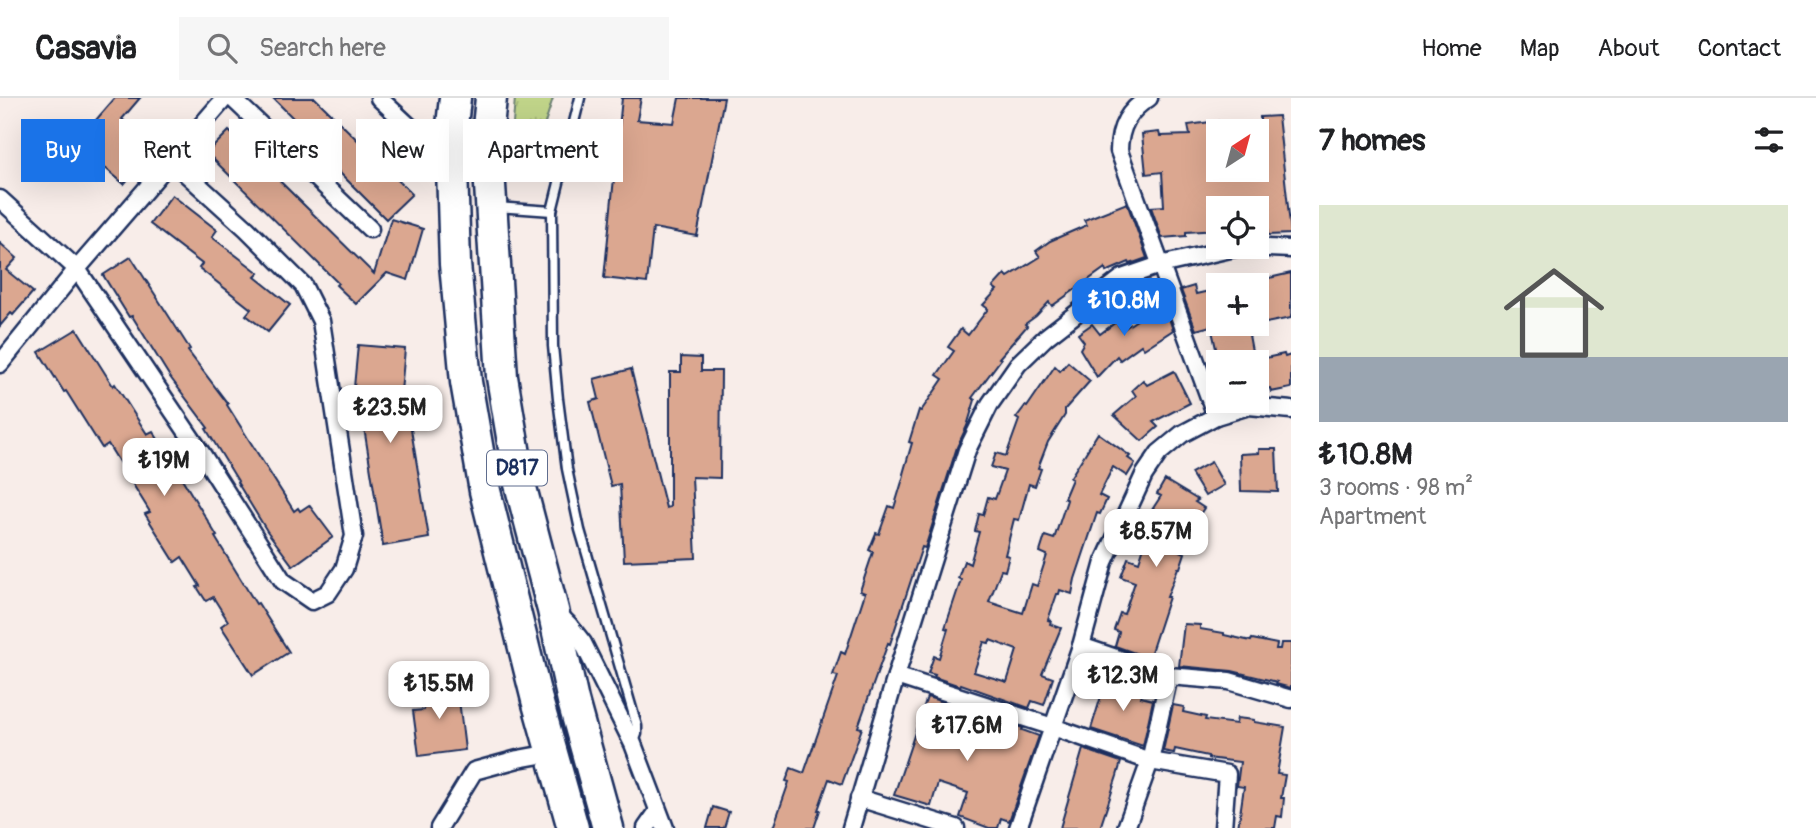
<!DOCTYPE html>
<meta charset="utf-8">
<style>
body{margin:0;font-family:Pangolin,sans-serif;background:#f6f6f6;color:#202124;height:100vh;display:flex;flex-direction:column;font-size:26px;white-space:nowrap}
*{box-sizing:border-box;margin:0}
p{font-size:23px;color:#757577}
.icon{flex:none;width:38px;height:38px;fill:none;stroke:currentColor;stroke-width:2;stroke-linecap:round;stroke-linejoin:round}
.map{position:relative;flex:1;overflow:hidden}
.details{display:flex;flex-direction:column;background:#fff;width:525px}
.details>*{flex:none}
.banner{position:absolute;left:21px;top:21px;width:665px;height:63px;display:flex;gap:14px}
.needle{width:46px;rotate:36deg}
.fabs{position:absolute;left:1206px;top:21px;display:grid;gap:14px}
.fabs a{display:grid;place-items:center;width:63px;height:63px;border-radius:0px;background:#fff;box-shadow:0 7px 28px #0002;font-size:35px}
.price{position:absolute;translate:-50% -60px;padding:0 16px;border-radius:14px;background:#fff;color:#222;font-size:23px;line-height:46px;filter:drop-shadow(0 2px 4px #0008)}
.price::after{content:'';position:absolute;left:50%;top:42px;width:21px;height:16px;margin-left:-10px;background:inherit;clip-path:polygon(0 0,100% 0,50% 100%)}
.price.selected{background:#1a73e8;color:#fff}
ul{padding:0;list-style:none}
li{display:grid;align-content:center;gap:14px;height:371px;padding:0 28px}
li span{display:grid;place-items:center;height:217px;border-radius:0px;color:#555}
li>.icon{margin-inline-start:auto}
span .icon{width:126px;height:126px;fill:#fffc;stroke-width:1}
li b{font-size:30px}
h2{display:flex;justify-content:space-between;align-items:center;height:84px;padding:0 28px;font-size:30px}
.chip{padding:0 24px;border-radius:0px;background:#fff;box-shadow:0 7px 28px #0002;font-size:24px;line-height:63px}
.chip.selected{background:#1a73e8;color:#fff}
header{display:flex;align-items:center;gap:42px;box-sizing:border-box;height:98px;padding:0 35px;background:#fff;border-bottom:2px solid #e0e0e0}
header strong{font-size:33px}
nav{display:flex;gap:38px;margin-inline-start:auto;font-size:24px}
.search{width:490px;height:63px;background:#f6f6f6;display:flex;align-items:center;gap:18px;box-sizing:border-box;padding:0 24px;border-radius:0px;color:#757577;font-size:26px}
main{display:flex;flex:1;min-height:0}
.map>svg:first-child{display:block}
</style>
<header>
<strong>Casavia</strong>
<div class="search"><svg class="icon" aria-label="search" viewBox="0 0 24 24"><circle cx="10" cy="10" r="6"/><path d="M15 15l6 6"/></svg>Search here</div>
<nav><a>Home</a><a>Map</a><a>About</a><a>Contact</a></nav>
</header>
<main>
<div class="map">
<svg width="1291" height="730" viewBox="0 0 1291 730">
<defs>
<pattern id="grass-tufts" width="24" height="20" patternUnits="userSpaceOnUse" patternTransform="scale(1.75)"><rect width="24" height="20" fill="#c0d489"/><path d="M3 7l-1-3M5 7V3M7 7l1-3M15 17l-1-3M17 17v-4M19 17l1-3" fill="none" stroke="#a4b679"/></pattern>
</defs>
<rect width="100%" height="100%" fill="#f8ede9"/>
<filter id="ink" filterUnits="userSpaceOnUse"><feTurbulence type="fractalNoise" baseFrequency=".0143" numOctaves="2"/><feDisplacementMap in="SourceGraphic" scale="14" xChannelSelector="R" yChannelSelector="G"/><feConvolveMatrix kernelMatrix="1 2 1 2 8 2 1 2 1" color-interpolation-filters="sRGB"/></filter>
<g filter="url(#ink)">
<path fill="url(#grass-tufts)" stroke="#6e8274" stroke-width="2" d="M515 0H553L535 56 525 67 510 64Z"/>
<g fill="#dba790" stroke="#1b2f5e" stroke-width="2" fill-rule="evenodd">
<path d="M115 0H140L122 21 155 50 124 86 76 45Z"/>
<path d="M273 0H315L412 96 386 121 313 48 308 53 297 42 306 33Z"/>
<path d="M622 0H641L637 22 674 25 679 0H724L697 138 653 130 647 185 604 180Z"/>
<path d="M1278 18 1291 136 1268 137 1267 130 1256 131V110H1218V132L1186 134V138L1162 140 1151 109 1164 108 1162 74 1146 76 1142 36 1159 34 1160 38 1190 37 1188 27 1218 23V72H1256V26H1260V19Z"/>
<path d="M229 33 374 176 391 121 423 131 408 182 387 175 356 206 336 187 338 185 207 55Z"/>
<path d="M172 97 217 132 212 139 259 175 255 179 290 207 268 234 246 217 251 211 199 170 202 166 150 126Z"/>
<path d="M1127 105 1147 160 1130 166 1129 164 1106 174 1105 170 1052 208 1049 204 1036 218 1025 226 1027 228 999 260 1001 261 972 300 975 302 967 328 957 349 925 450 922 449 890 546 888 545 858 629 862 630 842 686 829 681 818 712H820L814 730H773L789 684 786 683 791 670 804 675 838 578 833 577 841 554 845 556 865 495 860 493 873 454 869 452 876 435 879 436 889 408 894 410 904 377 903 376 912 345 909 344 919 312 921 313 943 281 937 277 954 253 948 249 961 231 968 237 988 211 983 207 997 192 993 189 1005 176 1008 179 1040 159 1036 153 1050 143 1087 127 1084 122Z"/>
<path d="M0 145 17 160 6 172 33 194 13 217 11 215 0 228Z"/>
<path d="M131 159 190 251 188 253 228 306 227 307 294 413 298 410 300 413 309 407 333 439 293 468 267 433 237 384 238 383 206 331 208 330 170 279 132 218 129 219 103 177Z"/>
<path d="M1291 175V220L1256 227V183Z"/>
<path d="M1194 188 1196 196 1218 191V226H1247L1254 264H1219L1211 228 1196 232 1181 192Z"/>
<path d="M1163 203 1173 232 1144 251 1141 247 1120 262 1117 258 1097 279 1080 251 1084 244 1078 236 1092 226 1100 236 1116 224 1122 232 1146 216 1144 213Z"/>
<path d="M77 231 113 288 115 286 147 336 153 333 217 438 215 439 256 506 258 505 289 554 253 577 221 528 228 523 213 499 206 503 197 489 200 488 182 459 175 464 145 416 150 414 108 346 102 350 66 293 64 294 39 254Z"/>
<path d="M358 247 405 251 399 315 408 313 429 440 383 448 361 311 352 310Z"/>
<path d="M1284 256 1285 259 1291 257V290L1271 294 1270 290 1256 292V262Z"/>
<path d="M681 259 701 260V273H721L720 380 692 379 696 460 624 463 620 386 611 388 590 304 599 301 594 281 631 271 666 410 670 409V274H681Z"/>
<path d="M1068 264 1090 283 1065 311V317L1048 344 1038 370 1041 371 1035 388 1029 386 1019 422 1014 421 1005 457 1009 458 1005 473 1001 472 989 504 1023 515 1032 486 1037 488 1047 457 1040 454 1045 438 1054 441 1067 402 1064 400 1072 381 1070 380 1098 335 1130 358 1128 360 1135 365 1127 378 1113 369 1099 397 1107 401 1100 416 1097 415 1075 481 1072 496 1060 492 1059 496H1057L1048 522 1051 523 1050 526 1061 530 1042 576 1053 580 1044 607 1032 603 1029 610 961 586 960 588 934 579 935 577 928 575 934 558 939 560 948 531 945 530 961 482 958 480 964 463 970 466 979 434 975 433 979 416 983 417 988 399 995 401 1005 373 991 369 996 355 1006 358 1019 322 1016 320 1025 308 1027 309 1055 268 1060 273ZM990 542 1017 552 1007 584 974 574 984 544 989 545Z"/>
<path d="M1174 273 1190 305 1153 324 1158 329 1142 343 1114 317 1136 298 1132 292 1143 282 1147 287Z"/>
<path d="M1259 351H1276L1278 394 1241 393 1240 356 1259 355Z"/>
<path d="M1211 364 1224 387 1205 398 1191 375Z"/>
<path d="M1165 382 1198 402 1195 404 1204 410 1194 425 1196 426 1178 452 1185 455 1180 470H1178L1167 499H1169L1149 560 1115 548 1119 534 1114 532 1120 515 1124 516 1135 484 1121 479 1128 460 1139 464 1153 421 1148 418 1161 398 1157 396Z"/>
<path d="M1184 526 1200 527V531L1224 535V537L1251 543 1252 541 1277 546 1276 551H1280L1281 545H1291V590L1276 586 1277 584 1232 573 1179 568Z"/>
<path d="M1106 582 1143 593 1141 599 1153 602 1143 648 1091 631Z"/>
<path d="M457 585 465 652 419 658 413 613 424 612 421 589Z"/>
<path d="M927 599 953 607 949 619 982 632 986 618 1023 630 1022 632 1039 638 1009 723 1001 720 998 730H989L960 719 968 695 938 685 931 708 894 697Z"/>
<path d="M1173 607 1184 609 1183 614 1206 619 1205 622 1236 626 1237 620 1254 622V624L1285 629 1277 676 1285 677 1281 700H1284L1282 719 1277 718 1275 730H1238L1244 689 1237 688 1240 664 1208 660V658L1175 651 1174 655 1163 653Z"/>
<path d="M1083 651 1121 664 1117 678 1100 730H1060Z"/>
<path d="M713 709 729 714 724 730H707Z"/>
</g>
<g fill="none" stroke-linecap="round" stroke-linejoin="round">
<g stroke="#1b2f5e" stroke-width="13">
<g id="lane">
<path d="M580 0 552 113 553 248 558 301 567 371 580 432 637 628V636L634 644"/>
<path d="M495 109 552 113"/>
</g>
</g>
<g stroke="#1b2f5e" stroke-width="21">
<g id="street">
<path d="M232 0 370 131"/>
<path d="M379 0 451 67"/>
<path d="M1149 0C1128 12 1119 30 1119 53L1216 318"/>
<path d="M0 101 77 171 202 356 283 483 312 503 328 495 344 471 354 438 321 223 303 187 247 131 171 62"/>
<path d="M1245 149 1291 151"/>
<path d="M0 266 77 171 225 0"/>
<path d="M559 517 569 527 583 545 633 646 665 730"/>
<path d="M1081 548 1169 578 1229 583 1291 601"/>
<path d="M896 578 1053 629 1150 663 1227 676 1223 730"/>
<path d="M859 700 956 730"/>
<path d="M439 730 474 673 518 661 551 655"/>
<path d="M646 730 658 713"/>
<path d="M851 730 896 578 967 352 990 306 1018 266 1046 239 1122 180 1160 167 1239 149"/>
<path d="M1018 730 1081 548 1104 464 1144 377 1159 355 1182 336 1216 318 1249 308 1291 312"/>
<path d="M1126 730 1150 663 1169 578"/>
</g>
</g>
<g stroke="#1b2f5e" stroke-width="35">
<g id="highway">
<path d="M455 0 451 37 455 166 466 284 485 393 537 602 573 730"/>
<path d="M491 0 487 39 502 279 520 386 553 512 573 603 608 730"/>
</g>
</g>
<use href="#lane" stroke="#fff" stroke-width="8"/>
<use href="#street" stroke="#fff" stroke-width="16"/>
<use href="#highway" stroke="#fff" stroke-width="30"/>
</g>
</g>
<g text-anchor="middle" stroke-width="5" stroke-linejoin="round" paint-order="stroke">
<rect fill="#fff" stroke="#5f6d8e" stroke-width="2" x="487" y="352.5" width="60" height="35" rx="5"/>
<g font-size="21" font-weight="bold" fill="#1b2f5e">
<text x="517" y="377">D817</text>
</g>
</g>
</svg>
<div class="fabs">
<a><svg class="needle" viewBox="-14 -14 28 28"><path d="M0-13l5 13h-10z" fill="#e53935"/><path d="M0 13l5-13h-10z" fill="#757577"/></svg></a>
<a><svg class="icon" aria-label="locate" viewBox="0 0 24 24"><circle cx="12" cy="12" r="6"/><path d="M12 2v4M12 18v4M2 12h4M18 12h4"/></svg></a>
<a>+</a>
<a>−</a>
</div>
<b class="price selected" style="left:1124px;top:240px">₺10.8M</b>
<b class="price" style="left:390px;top:347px">₺23.5M</b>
<b class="price" style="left:164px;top:400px">₺19M</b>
<b class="price" style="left:1156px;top:471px">₺8.57M</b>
<b class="price" style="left:1123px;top:615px">₺12.3M</b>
<b class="price" style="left:439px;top:623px">₺15.5M</b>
<b class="price" style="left:967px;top:665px">₺17.6M</b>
<div class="banner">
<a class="chip selected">Buy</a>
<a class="chip">Rent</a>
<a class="chip">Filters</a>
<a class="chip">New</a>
<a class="chip">Apartment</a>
</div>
</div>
<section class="details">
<h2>7 homes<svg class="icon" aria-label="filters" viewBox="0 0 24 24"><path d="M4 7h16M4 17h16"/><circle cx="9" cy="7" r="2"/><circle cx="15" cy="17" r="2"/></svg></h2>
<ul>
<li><span style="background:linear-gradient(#dfe7d0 70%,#9aa5b1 0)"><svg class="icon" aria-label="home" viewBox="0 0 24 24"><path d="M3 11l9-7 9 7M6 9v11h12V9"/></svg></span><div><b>₺10.8M</b><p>3 rooms · 98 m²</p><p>Apartment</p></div></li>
</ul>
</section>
</main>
